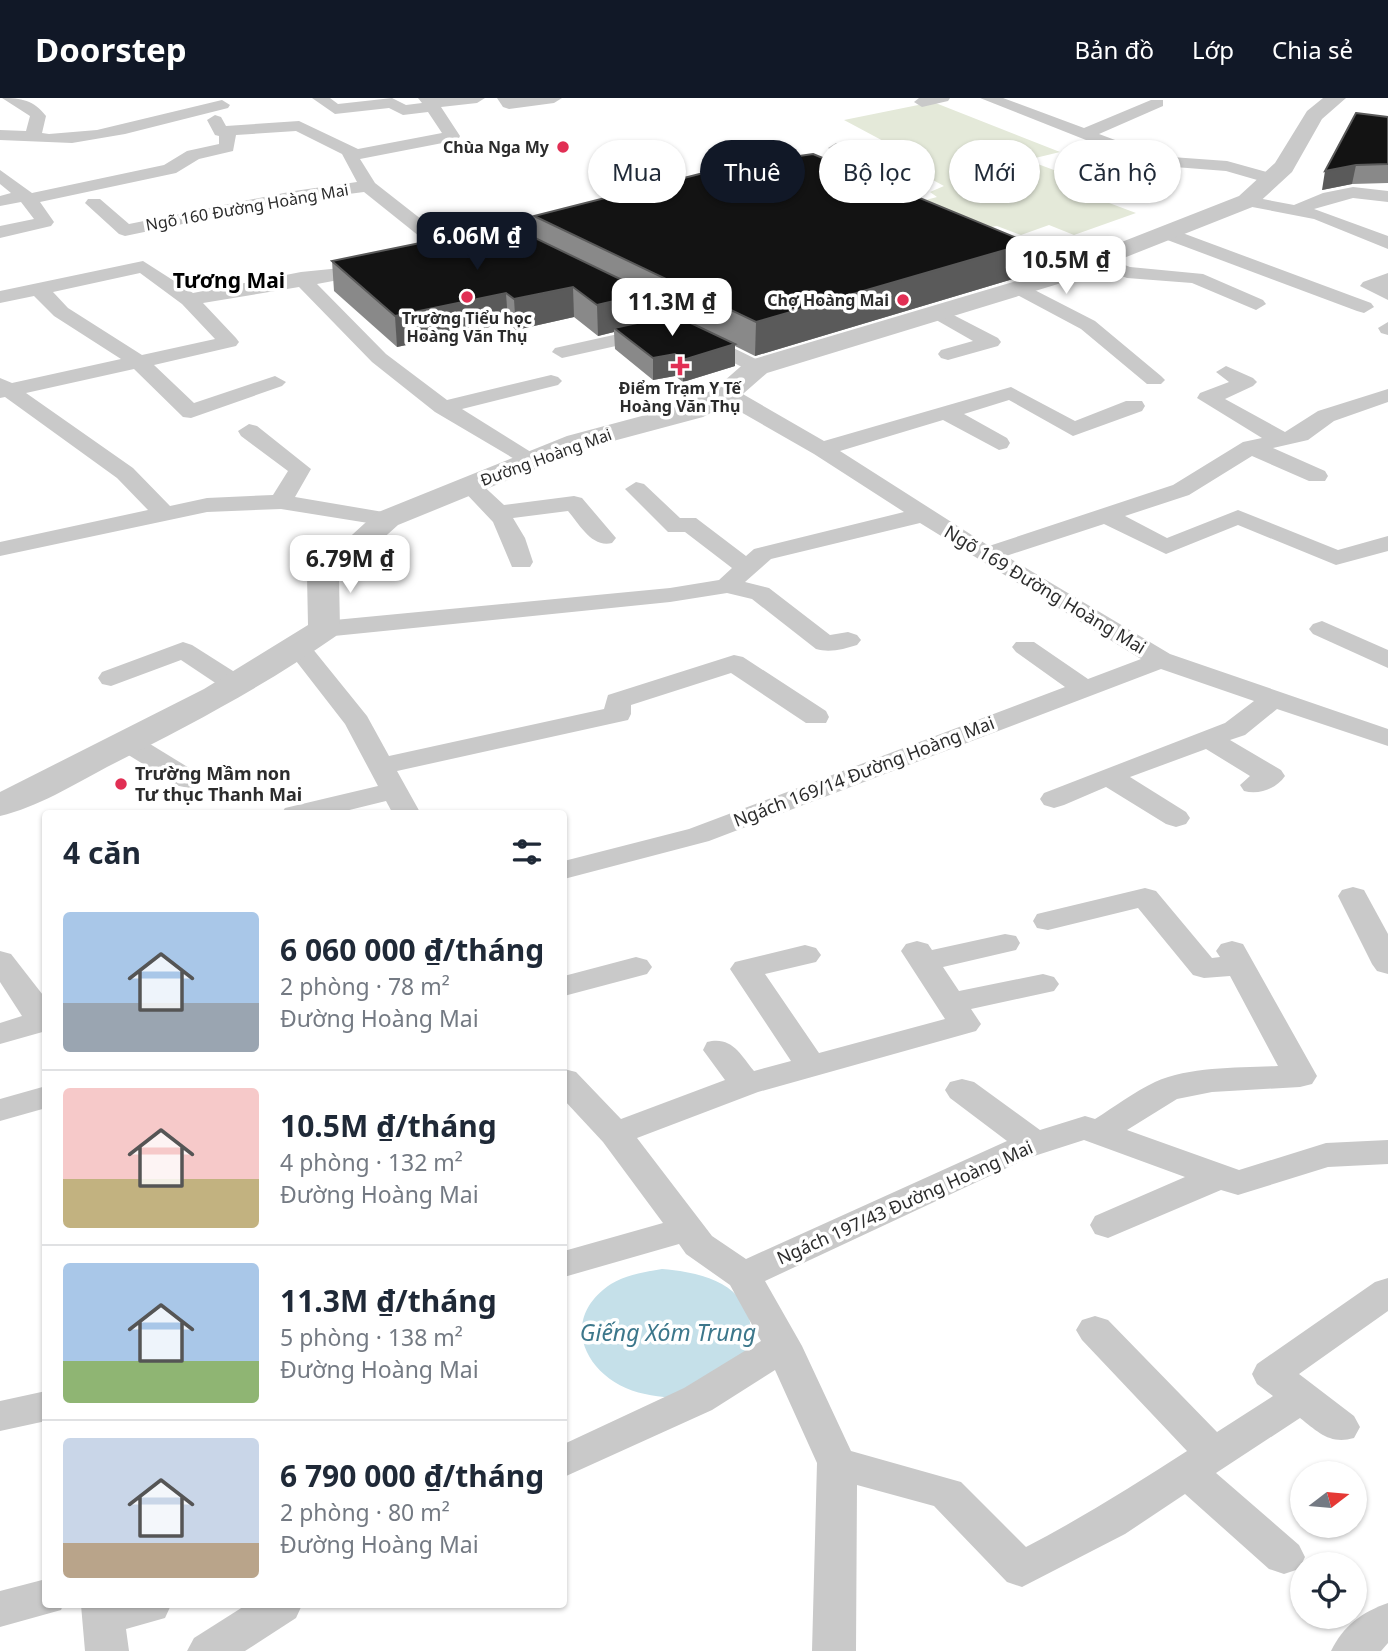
<!DOCTYPE html>
<html lang="vi">
<meta charset="utf-8">
<style>
body{margin:0;font-family:"Noto Sans",sans-serif;background:#f6f6f7;color:#1f2937;height:100vh;display:flex;flex-direction:column;font-size:26px;white-space:nowrap}
*{box-sizing:border-box;margin:0}
p{font-size:23px;color:#747a83}
.icon{flex:none;width:38px;height:38px;fill:none;stroke:currentColor;stroke-width:2;stroke-linecap:round;stroke-linejoin:round}
.map{position:relative;flex:1;overflow:hidden}
.sheet{position:absolute;left:42px;top:712px;width:525px;height:798px;display:flex;flex-direction:column;background:#fff;border-radius:7px;box-shadow:0 2px 5px #0004}
.sheet>*{flex:none}
.banner{position:absolute;left:588px;top:42px;width:665px;height:63px;display:flex;gap:14px}
.needle{width:46px;rotate:74deg}
.tools{position:absolute;left:1290px;top:1363px;display:grid;gap:14px}
.tools a{display:grid;place-items:center;width:77px;height:77px;border-radius:50%;background:#fff;box-shadow:0 2px 5px #0004;font-size:35px}
.price{position:absolute;translate:-50% -60px;padding:0 16px;border-radius:14px;background:#fff;color:#222;font-size:23px;line-height:46px;filter:drop-shadow(0 2px 4px #0008)}
.price::after{content:'';position:absolute;left:50%;top:42px;width:21px;height:16px;margin-left:-10px;background:inherit;clip-path:polygon(0 0,100% 0,50% 100%)}
.price.active{background:#111827;color:#fff}
ul{padding:0;list-style:none}
li{display:flex;align-items:center;gap:21px;height:175px;padding:0 21px}
li+li{border-top:2px solid #e0e1e3}
li span{display:grid;place-items:center;flex:none;width:196px;height:140px;border-radius:7px;color:#555}
li>.icon{margin-inline-start:auto}
span .icon{width:84px;height:84px;fill:#fffc;stroke-width:1}
li b{font-size:30px}
h2{display:flex;justify-content:space-between;align-items:center;height:84px;padding:0 21px;font-size:30px}
.tag{padding:0 24px;border-radius:32px;background:#fff;box-shadow:0 2px 5px #0004;font-size:24px;line-height:63px}
.tag.active{background:#111827;color:#fff}
header{display:flex;align-items:center;gap:42px;box-sizing:border-box;height:98px;padding:0 35px;background:#111827;color:#fff}
header strong{font-size:33px}
nav{display:flex;gap:38px;margin-inline-start:auto;font-size:24px}
.map>svg:first-child{display:block}
</style>
<header>
<strong>Doorstep</strong>
<nav><a>Bản đồ</a><a>Lớp</a><a>Chia sẻ</a></nav>
</header>
<div class="map">
<svg width="1388" height="1553" viewBox="0 0 1388 1553">
<rect width="100%" height="100%" fill="#fff"/>
<path fill="#e4e9d9" d="M933 4 1060 54 1027 62 1105 91 1093 99 1136 115 1074 137 1049 127 1021 137 997 128 952 135 896 110 937 99 930 94 944 88 907 68 912 63 887 45 844 22Z"/>
<path fill="#c5e0e9" d="M662 1171C714 1175 762 1193 749 1255 733 1266 704 1292 687 1297 674 1301 658 1299 645 1296 589 1285 554 1224 611 1186 626 1177 644 1174 662 1171Z"/>
<g fill="none" stroke-linecap="round" stroke-linejoin="round">
<g fill="#c9c9c9" fill-rule="evenodd">
<path d="M2 0C21 0 34 2 46 18L42 35 49 36 97 32 222 2 230 7 228 10 125 36 72 45 0 42V32L26 33 30 18Z"/>
<path d="M312 0H330L338 6 392 0 406 7 422 5 418 0H485L477 5 441 9 460 38 458 42 360 61 375 85 458 150 460 154 458 158H444L364 94 294 103 125 138 119 136 85 105 88 101H100L129 126 294 93 357 84 342 56 296 33 236 37 233 53 199 61 176 75 40 104 54 124 51 128 0 140V128L34 121 21 104 0 108V98L11 95 0 86V72L32 95 164 67 187 53 219 46V38L215 37 207 22 215 17 221 19 226 28 299 23 358 51 442 35 428 14 403 17 389 10 335 16Z"/>
<path d="M497 0H562L554 5 509 11 503 9Z"/>
<path d="M919 0H950L948 3 922 9 914 4Z"/>
<path d="M980 0H1003L1084 30 1151 2H1163V8L1099 36 1158 58 1227 63 1277 77 1280 81 1271 86 1226 73 1149 67Z"/>
<path d="M836 45 872 63 875 67 865 73 890 87 893 91 890 95H878L845 76 842 72 852 66 828 50Z"/>
<path d="M665 63 704 92 707 96 704 100H692L659 72 656 68Z"/>
<path d="M1353 89 1388 93V104L1353 100 1314 111 1388 138V151L1314 121 1247 108 1238 103 1247 98 1294 107 1323 95Z"/>
<path d="M573 115 579 116 582 120 579 124 516 136 496 146 487 140 505 128Z"/>
<path d="M1169 130 1371 205 1374 209 1364 215 1357 213 1162 140 1160 136 1162 132Z"/>
<path d="M1096 156 1130 169 1203 176 1263 202 1266 206 1256 212 1192 185 1127 180 1089 166 1087 162 1089 158Z"/>
<path d="M143 163 193 195 301 174 381 166 384 170 381 174 317 186 386 256 447 302 551 277 558 279 562 283 558 287 462 311 542 361 539 366H523L435 314 372 264 299 189 203 205 236 240 239 244 236 248 154 267 194 305 275 278 286 284 282 288 191 320 183 319 134 271 26 295 133 370 170 408 207 400 273 397 288 373 241 338 238 333 249 326 257 328 311 371 295 399 395 416 399 421 395 426 387 428 281 411 207 414 0 458V444L148 412 117 380 5 299 0 300V280L12 285 121 261 54 218 34 198 0 205V193ZM140 175 182 206 215 241 142 257 68 210 53 194Z"/>
<path d="M1388 175V202L1360 188 1363 184Z"/>
<path d="M1019 184 1095 223 1161 278 1165 282 1161 286H1147L1081 231 1012 194 1009 190Z"/>
<path d="M613 191 764 265 767 269 764 273H750L606 201 603 197 606 193Z"/>
<path d="M938 209 998 240 1001 244 998 248 948 262 941 260 938 256 941 252 973 243 931 219 928 215Z"/>
<path d="M1388 224V237L1381 235 1378 230Z"/>
<path d="M654 228 664 234 661 238 562 260 552 254 555 250Z"/>
<path d="M1226 268 1253 280 1257 284 1253 288 1225 301 1285 334 1318 313 1388 291V304L1334 323 1308 342 1273 350 1325 373 1328 378 1325 383H1309L1252 358 1189 397 1125 418 1167 440 1238 412 1338 452 1388 438V453L1336 467 1238 427 1166 456 1104 426 1006 458 1170 556 1388 631V648L1277 611 1245 637 1230 642 1281 672 1285 678C1276 691 1259 697 1244 693L1240 687 1250 678 1206 651 1130 679 1186 714 1190 720 1186 726 1176 729 1166 726 1106 689 1064 707 1054 710 1044 707 1040 701 1044 695 1225 625 1254 603 1161 571 709 743 564 781V763L689 731 1065 589 1016 554 1012 549 1016 544H1034L1088 581 1141 561 920 425 771 461 745 484 769 490 830 537 848 534 857 537 861 542 857 547C844 551 830 555 816 551L752 501 727 495 670 504 324 539 315 536 311 531 315 526 324 523 670 490 719 482 732 470 685 434H668L625 391 636 384 644 386 680 420H696L746 458 754 451 904 414 814 356 718 301 715 296 718 291H734L824 343 1011 289 1075 323 1126 303H1142L1145 308 1142 313 1073 338 1009 302 964 316 1007 340 1010 345 1007 350 999 352 943 322 840 353 989 448 1173 387 1243 344 1262 340 1197 300 1200 295 1229 284 1216 274Z"/>
<path d="M469 380 477 382 504 407 574 398 582 400 616 440 612 445C592 450 580 427 568 413L513 420 525 440 533 464 530 469H512L493 424 458 387Z"/>
<path d="M1322 523 1388 552V570L1313 536 1309 531 1313 526Z"/>
<path d="M299 542 308 545 367 618 389 658 604 611 608 597 734 557 743 559 826 613 829 619 826 625H806L731 575 631 607V616L628 622 397 673 421 716H393L386 703 333 716H281L285 710 378 688 345 626 286 550 290 545Z"/>
<path d="M183 544 192 547 244 580 248 586 244 592H226L181 562 111 588 102 586 98 580 102 574Z"/>
<path d="M127 636 137 638 199 676 203 682 199 688 189 690 179 688 117 650 113 644 117 638Z"/>
<path d="M1353 789 1364 792 1388 836V876L1377 873 1372 866 1338 798 1342 792Z"/>
<path d="M1145 790 1156 793 1212 860 1220 859 1216 853 1221 846 1232 843 1243 846 1317 978 1312 986 1300 989 1212 994 1177 1001 1127 1032 1239 1072 1326 1045 1388 1042V1066L1328 1069 1238 1097 1221 1092 1108 1140 1095 1136 1090 1127 1095 1118 1185 1079 1084 1042 1028 1060 765 1183 802 1248 851 1353 961 1384 1026 1449C1082 1420 1136 1386 1187 1353L1082 1242 1076 1232 1082 1222 1095 1218 1108 1222 1217 1334 1273 1298 1257 1286 1252 1276 1257 1266 1375 1184 1388 1180V1213L1299 1276 1354 1318 1360 1329 1354 1340C1330 1347 1318 1334 1300 1320L1216 1375 1299 1447 1305 1459 1299 1471 1284 1476 1269 1471 1185 1396 1125 1436 1022 1489 1007 1484 934 1408 857 1387 856 1553H812L817 1365 775 1272 712 1312 564 1379V1346L684 1290 761 1243 730 1187 686 1156 679 1146 564 1179V1153L663 1125 603 1044 564 1002V971L576 974 621 1021 725 982 703 952 707 944C732 938 740 956 754 973L791 963 730 871 735 864 805 847 816 850 821 857 816 864 765 876 819 955 945 921 901 853 906 846 917 843 928 846 932 852 1005 836 1016 838 1020 845 1016 852 943 869 959 893 1043 876 1054 879 1059 886 1054 893 971 911 981 926 976 933 758 994 637 1040 712 1138 746 1161 1007 1043 950 1000 945 992 950 984 962 981 974 984 1040 1032 1085 1018 1095 1021C1114 1009 1134 994 1155 984 1191 968 1239 970 1278 968L1230 878 1204 880 1193 877 1138 810 1048 832 1037 830 1033 823 1037 816Z"/>
<path d="M0 853 11 856 46 901V933L0 946V925L22 918 0 884Z"/>
<path d="M636 859 647 862 652 869 647 876 564 898V878Z"/>
<path d="M46 988V1010L0 1023V1001Z"/>
<path d="M46 1293V1323L0 1333V1303Z"/>
<path d="M46 1481V1507H63L61 1512 0 1529V1493Z"/>
<path d="M1388 1505V1545L1381 1553H1331C1343 1528 1362 1514 1388 1505Z"/>
<path d="M81 1507H171L165 1520 126 1531 129 1553H85Z"/>
<path d="M246 1507H302L296 1520 245 1553H187L194 1540Z"/>
</g>
<path fill="#c9c9c9" fill-rule="evenodd" d="M1323 0H1346L1322 21 1292 74 1255 108 1058 186 767 275 736 302 703 319 587 350 398 427 339 480 340 531 336 538C263 589 186 629 107 669 73 687 38 709 0 718V694L204 591 308 527 307 478 376 415 567 338 683 307 716 290 747 263 1040 176 1239 98 1275 65 1307 13Z"/>
</g>
<g fill="#898989" fill-rule="evenodd">
<path d="M1388 19V85L1352 86 1322 92Z"/>
<path d="M534 118 1026 177 755 258 735 248V268L683 284 675 278 653 282 615 251 614 234 598 238 574 219 516 232 508 225 397 249 334 193 332 163 535 140ZM649 205 673 217 649 222Z"/>
</g>
<g fill="#5a5a5a">
<path d="M1356 67 1352 86 1322 92 1325 73Z"/>
<path d="M1029 145 1026 177 755 258 756 224Z"/>
<path d="M573 189 574 219 516 232 514 201Z"/>
<path d="M506 195 508 225 397 249 395 218Z"/>
<path d="M649 195V226L614 230V234L598 238 597 207Z"/>
<path d="M735 246V268L683 284V262Z"/>
<path d="M675 256V278L653 282V260Z"/>
</g>
<g fill="#131313" stroke="#5a5a5a" stroke-width="2">
<path d="M1356 15 1388 19V66L1356 67 1325 73Z"/>
<path d="M813 56 1029 145 756 224 534 118 735 67Z"/>
<path d="M508 127 649 195 597 207 573 189 514 201 506 195 395 218 332 163Z"/>
<path d="M674 217 735 246 683 262 675 256 653 260 614 230Z"/>
</g>
<g fill="#e12f54" stroke="#fff" stroke-width="2.5">
<circle cx="563" cy="49" r="7"/>
<circle cx="467" cy="199" r="7"/>
<circle cx="903" cy="202" r="7"/>
<path d="M676.5 257.5h7v7h7v7h-7v7h-7v-7h-7v-7h7z"/>
<circle cx="121" cy="686" r="7"/>
</g>
<g text-anchor="middle" stroke-width="7" stroke-linejoin="round" paint-order="stroke">
<g font-size="16" font-weight="bold" fill="#2c2c2c" stroke="#fff" text-anchor="end">
<text x="549" y="55">Chùa Nga My</text>
<text x="889" y="208">Chợ Hoàng Mai</text>
<text x="467" y="226" text-anchor="middle">Trường Tiểu học<tspan x="467" dy="18">Hoàng Văn Thụ</tspan></text>
<text x="680" y="296" text-anchor="middle">Điểm Trạm Y Tế<tspan x="680" dy="18">Hoàng Văn Thụ</tspan></text>
</g>
<g font-size="16" fill="#2c2c2c" stroke="#fff">
<text transform="translate(247 109) rotate(-10)" y="6">Ngõ 160 Đường Hoàng Mai</text>
<text transform="translate(546 359) rotate(-20)" y="6">Đường Hoàng Mai</text>
</g>
<g font-size="18" fill="#2c2c2c" stroke="#fff">
<text transform="translate(1045 492) rotate(31)" y="6">Ngõ 169 Đường Hoàng Mai</text>
<text transform="translate(864 674) rotate(-21)" y="6">Ngách 169/14 Đường Hoàng Mai</text>
<text transform="translate(905 1105) rotate(-24)" y="6">Ngách 197/43 Đường Hoàng Mai</text>
</g>
<g font-size="18" font-weight="bold" fill="#2c2c2c" stroke="#fff" text-anchor="start">
<text x="135" y="682">Trường Mầm non<tspan x="135" dy="21">Tư thục Thanh Mai</tspan></text>
</g>
<g font-size="21" font-weight="bold" fill="#000" stroke="#fff">
<text x="229" y="190">Tương Mai</text>
</g>
<g font-size="23" font-style="italic" fill="#3c778b" stroke="#fff">
<text x="668" y="1243">Giếng Xóm Trung</text>
</g>
</g>
</svg>
<div class="tools">
<a><svg class="needle" viewBox="-14 -14 28 28"><path d="M0-13l5 13h-10z" fill="#e53935"/><path d="M0 13l5-13h-10z" fill="#747a83"/></svg></a>
<a><svg class="icon" aria-label="locate" viewBox="0 0 24 24"><circle cx="12" cy="12" r="6"/><path d="M12 2v4M12 18v4M2 12h4M18 12h4"/></svg></a>
</div>
<b class="price active" style="left:477px;top:174px">6.06M ₫</b>
<b class="price" style="left:1066px;top:198px">10.5M ₫</b>
<b class="price" style="left:672px;top:240px">11.3M ₫</b>
<b class="price" style="left:350px;top:497px">6.79M ₫</b>
<div class="banner">
<a class="tag">Mua</a>
<a class="tag active">Thuê</a>
<a class="tag">Bộ lọc</a>
<a class="tag">Mới</a>
<a class="tag">Căn hộ</a>
</div>
<section class="sheet">
<h2>4 căn<svg class="icon" aria-label="filters" viewBox="0 0 24 24"><path d="M4 7h16M4 17h16"/><circle cx="9" cy="7" r="2"/><circle cx="15" cy="17" r="2"/></svg></h2>
<ul>
<li><span style="background:linear-gradient(#a9c7e8 65%,#9aa5b1 0)"><svg class="icon" aria-label="home" viewBox="0 0 24 24"><path d="M3 11l9-7 9 7M6 9v11h12V9"/></svg></span><div><b>6 060 000 ₫/tháng</b><p>2 phòng · 78 m²</p><p>Đường Hoàng Mai</p></div></li>
<li><span style="background:linear-gradient(#f6c9c9 65%,#c2b280 0)"><svg class="icon" aria-label="home" viewBox="0 0 24 24"><path d="M3 11l9-7 9 7M6 9v11h12V9"/></svg></span><div><b>10.5M ₫/tháng</b><p>4 phòng · 132 m²</p><p>Đường Hoàng Mai</p></div></li>
<li><span style="background:linear-gradient(#a9c7e8 70%,#8fb573 0)"><svg class="icon" aria-label="home" viewBox="0 0 24 24"><path d="M3 11l9-7 9 7M6 9v11h12V9"/></svg></span><div><b>11.3M ₫/tháng</b><p>5 phòng · 138 m²</p><p>Đường Hoàng Mai</p></div></li>
<li><span style="background:linear-gradient(#c9d6e8 75%,#b9a48a 0)"><svg class="icon" aria-label="home" viewBox="0 0 24 24"><path d="M3 11l9-7 9 7M6 9v11h12V9"/></svg></span><div><b>6 790 000 ₫/tháng</b><p>2 phòng · 80 m²</p><p>Đường Hoàng Mai</p></div></li>
</ul>
</section>
</div>
